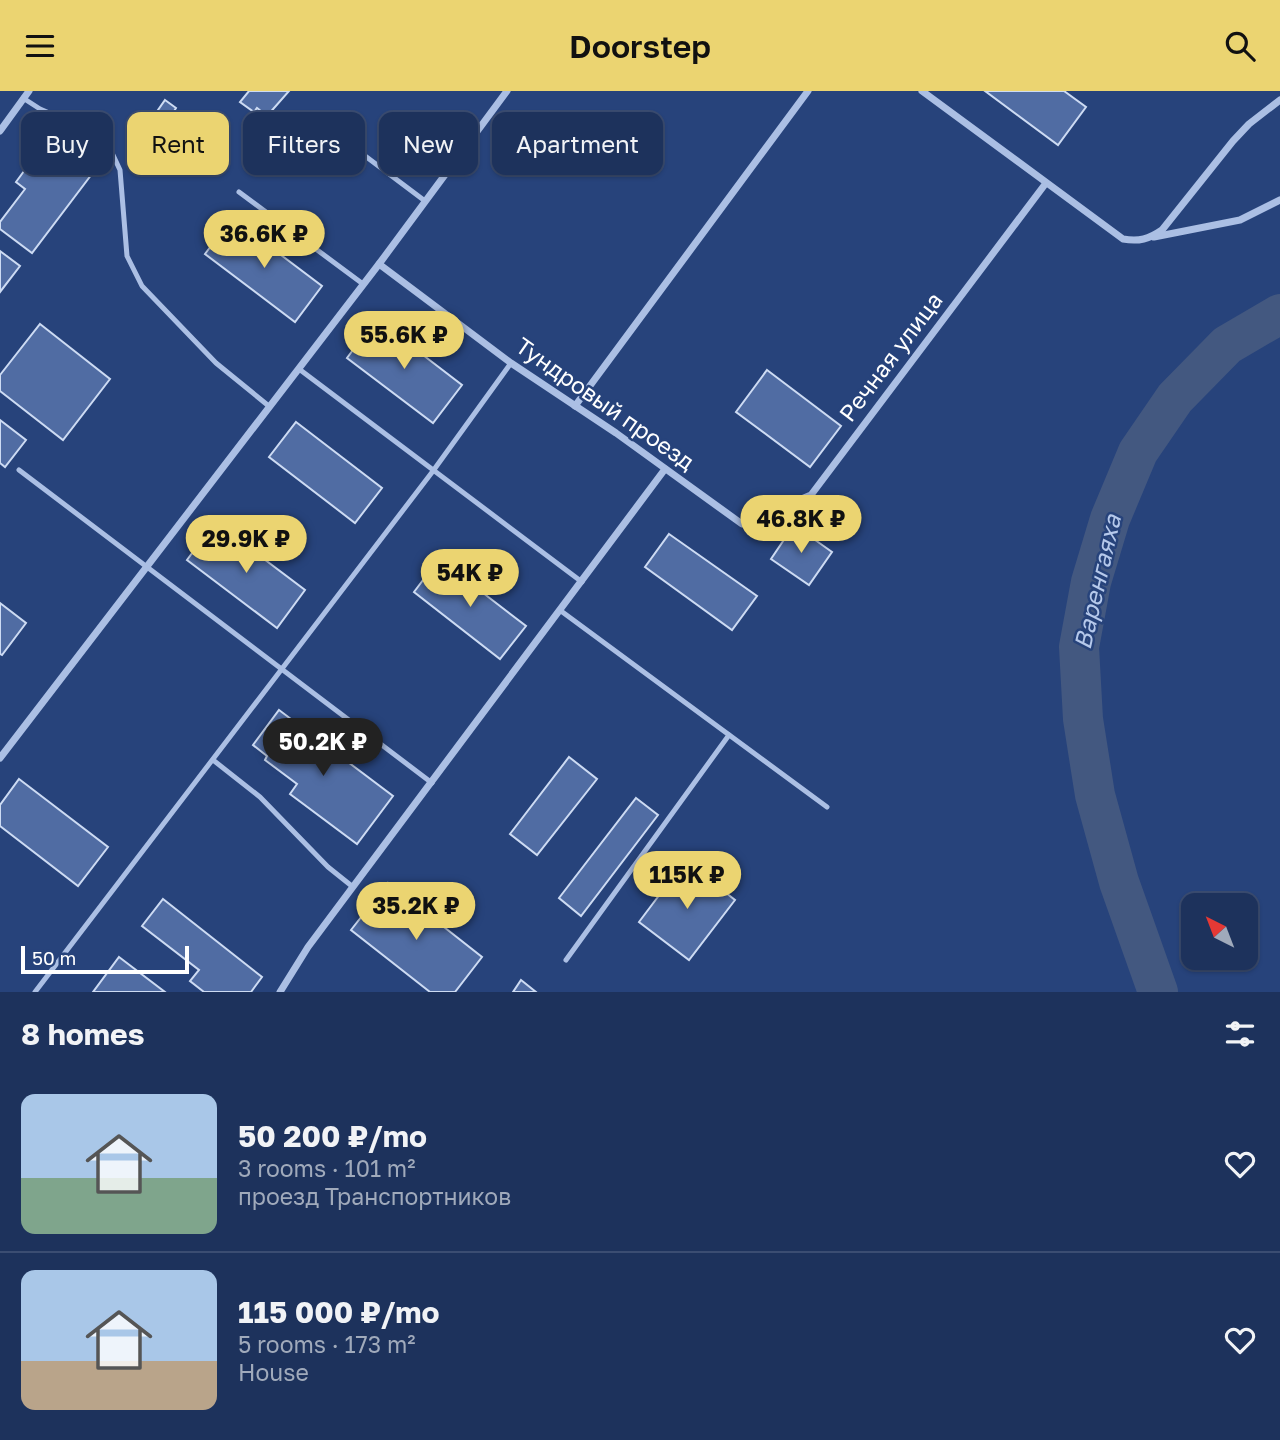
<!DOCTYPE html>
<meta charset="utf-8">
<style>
body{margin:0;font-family:"Golos Text",sans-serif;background:#253a62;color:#f1f3f6;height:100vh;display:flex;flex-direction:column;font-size:26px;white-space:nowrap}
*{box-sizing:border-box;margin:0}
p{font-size:23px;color:#a0aabb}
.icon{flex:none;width:38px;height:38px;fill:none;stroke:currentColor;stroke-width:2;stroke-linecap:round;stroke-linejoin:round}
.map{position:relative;height:901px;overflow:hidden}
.side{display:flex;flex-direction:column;background:#1d325c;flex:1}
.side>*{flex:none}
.guide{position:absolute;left:21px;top:21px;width:700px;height:63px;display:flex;gap:14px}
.needle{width:46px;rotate:318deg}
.controls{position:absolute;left:1181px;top:802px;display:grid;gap:14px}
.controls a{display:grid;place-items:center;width:77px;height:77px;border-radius:14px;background:#1d325c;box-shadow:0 2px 5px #0004,0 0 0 2px #3b4d72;font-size:35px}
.scale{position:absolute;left:21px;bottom:18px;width:168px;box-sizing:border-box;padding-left:7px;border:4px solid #fff;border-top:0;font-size:19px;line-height:24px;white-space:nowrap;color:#fff;-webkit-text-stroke:5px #27437b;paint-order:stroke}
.price{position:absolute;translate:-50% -60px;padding:0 16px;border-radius:24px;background:#ebd471;color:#111;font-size:23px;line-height:46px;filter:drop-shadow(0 2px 4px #0008)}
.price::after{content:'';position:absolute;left:50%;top:42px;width:21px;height:16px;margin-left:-10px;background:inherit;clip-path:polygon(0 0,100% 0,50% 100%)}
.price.current{background:#222;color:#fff}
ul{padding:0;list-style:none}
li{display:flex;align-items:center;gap:21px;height:175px;padding:0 21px}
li+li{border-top:2px solid #3b4d72}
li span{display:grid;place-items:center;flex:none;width:196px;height:140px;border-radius:14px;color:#555}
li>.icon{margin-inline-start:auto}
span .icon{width:84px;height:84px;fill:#fffc;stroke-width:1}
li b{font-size:30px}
h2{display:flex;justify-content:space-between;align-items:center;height:84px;padding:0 21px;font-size:30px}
.tag{padding:0 24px;border-radius:14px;background:#1d325c;box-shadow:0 2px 5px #0004,0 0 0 2px #3b4d72;font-size:24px;line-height:63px}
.tag.current{background:#ebd471;color:#111}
header{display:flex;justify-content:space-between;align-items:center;height:91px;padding:0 21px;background:#ebd471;color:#111;font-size:32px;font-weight:600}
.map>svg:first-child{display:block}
</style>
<header><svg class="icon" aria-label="menu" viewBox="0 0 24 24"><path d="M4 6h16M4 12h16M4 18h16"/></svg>Doorstep<svg class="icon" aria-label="search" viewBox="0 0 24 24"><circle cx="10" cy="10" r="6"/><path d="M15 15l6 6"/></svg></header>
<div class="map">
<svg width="1280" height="901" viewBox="0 0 1280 901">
<rect width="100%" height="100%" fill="#27437b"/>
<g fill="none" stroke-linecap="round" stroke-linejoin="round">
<path stroke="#435880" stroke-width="40" d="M1158 901 1119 791 1095 704 1083 628 1079 556 1091 491 1110 428 1138 361 1175 307 1227 254 1280 223"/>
</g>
<g fill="#506ca3" stroke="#cddbf3" stroke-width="2">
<path d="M249 0H289L267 25 257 17 254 21 240 11Z"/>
<path d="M985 0H1064L1086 16 1058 54Z"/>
<path d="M165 9 176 17 173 22 183 30 186 26 197 34 203 25 211 30 183 73 142 42Z"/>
<path d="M65 44 101 71 32 162 0 138V131L25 98 16 91 27 76 36 82Z"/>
<path d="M232 127 322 195 295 231 205 163Z"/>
<path d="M0 160 20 175 0 201Z"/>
<path d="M376 228 462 294 433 332 347 267Z"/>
<path d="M40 233 110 288 63 349 0 300V284Z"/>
<path d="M767 279 841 335 810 376 736 321Z"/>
<path d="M0 329 26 349 5 376 0 372Z"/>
<path d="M296 331 382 397 355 432 269 366Z"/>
<path d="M215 431 305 499 277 537 187 469Z"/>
<path d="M794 434 832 461 809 494 771 468Z"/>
<path d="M669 443 757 505 732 539 645 476Z"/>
<path d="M439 468 526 535 500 568 414 501Z"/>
<path d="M0 512 26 532 2 564 0 563Z"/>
<path d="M279 619 393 705 357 753 290 703 297 693 265 669 267 665 253 654Z"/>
<path d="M569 666 597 688 537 764 510 743Z"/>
<path d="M19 688 108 756 78 795 0 735V714Z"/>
<path d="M636 707 658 724 581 825 559 807Z"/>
<path d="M685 770 735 809 689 869 639 831Z"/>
<path d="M388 792 482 866 455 901H430L351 839Z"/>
<path d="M163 808 262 886 251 901H204L190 890 199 879 142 835Z"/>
<path d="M119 866 165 901H93Z"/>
<path d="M521 889 536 901H513Z"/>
</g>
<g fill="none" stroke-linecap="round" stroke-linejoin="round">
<g stroke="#abbfe4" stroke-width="5">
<path d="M23 7 40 18 79 35 113 64 120 79 127 165 142 195 216 272 270 316"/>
<path d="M308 22 425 110"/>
<path d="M239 101 363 193"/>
<path d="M299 278 582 491"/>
<path d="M19 379 432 692"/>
<path d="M561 520 827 716"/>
<path d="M213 669 260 706 328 776 353 796"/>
<path d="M566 869 729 644"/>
<path d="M35 901 433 380 511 272"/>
</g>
<g stroke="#abbfe4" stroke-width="7">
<path d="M922 0 1123 148C1139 151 1149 148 1162 139L1233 50 1249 33 1280 9"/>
<path d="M0 40 29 0"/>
<path d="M1154 146 1240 129 1280 109"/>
<path d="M379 173 511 272 616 342 742 433 811 404 1046 92"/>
<path d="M575 315 808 0"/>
<path d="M0 667 379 173 507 0"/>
<path d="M280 901 308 856 665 378"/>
</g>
</g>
<g text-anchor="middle" stroke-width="5" stroke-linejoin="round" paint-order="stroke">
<g font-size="23" fill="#fff" stroke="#27437b">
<text transform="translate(891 266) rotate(-53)" y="8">Речная улица</text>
<text transform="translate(605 313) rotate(35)" y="8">Тундровый проезд</text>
</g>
<g font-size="24" font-style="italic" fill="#b6c9eb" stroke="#27437b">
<text transform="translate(1098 491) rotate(-77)" y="8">Варенгаяха</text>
</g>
</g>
</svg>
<div class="controls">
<a><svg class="needle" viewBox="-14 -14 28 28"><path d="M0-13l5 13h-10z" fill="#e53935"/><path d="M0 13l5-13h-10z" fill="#a0aabb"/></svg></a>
</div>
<div class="scale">50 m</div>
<b class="price" style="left:264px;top:179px">36.6K ₽</b>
<b class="price" style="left:404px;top:280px">55.6K ₽</b>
<b class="price" style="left:801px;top:464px">46.8K ₽</b>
<b class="price" style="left:246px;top:484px">29.9K ₽</b>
<b class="price" style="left:470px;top:518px">54K ₽</b>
<b class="price current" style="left:323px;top:687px">50.2K ₽</b>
<b class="price" style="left:687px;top:820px">115K ₽</b>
<b class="price" style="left:416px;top:851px">35.2K ₽</b>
<div class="guide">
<a class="tag">Buy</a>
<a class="tag current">Rent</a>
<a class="tag">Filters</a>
<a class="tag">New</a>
<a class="tag">Apartment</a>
</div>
</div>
<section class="side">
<h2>8 homes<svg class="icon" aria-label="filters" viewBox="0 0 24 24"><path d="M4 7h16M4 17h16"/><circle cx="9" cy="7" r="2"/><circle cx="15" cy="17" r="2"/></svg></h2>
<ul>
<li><span style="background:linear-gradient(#a9c7e8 60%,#7fa58c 0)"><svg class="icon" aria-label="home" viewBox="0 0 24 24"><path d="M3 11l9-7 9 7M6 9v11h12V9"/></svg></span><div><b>50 200 ₽/mo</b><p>3 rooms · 101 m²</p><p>проезд Транспортников</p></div><svg class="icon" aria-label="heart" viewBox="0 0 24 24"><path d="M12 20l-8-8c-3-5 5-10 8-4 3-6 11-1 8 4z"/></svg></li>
<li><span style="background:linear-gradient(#a9c7e8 65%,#b9a48a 0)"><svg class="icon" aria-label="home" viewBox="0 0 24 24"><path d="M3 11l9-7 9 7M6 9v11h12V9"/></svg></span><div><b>115 000 ₽/mo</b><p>5 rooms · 173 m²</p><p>House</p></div><svg class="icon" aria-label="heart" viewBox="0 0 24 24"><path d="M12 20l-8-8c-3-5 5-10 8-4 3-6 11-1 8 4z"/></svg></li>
</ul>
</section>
